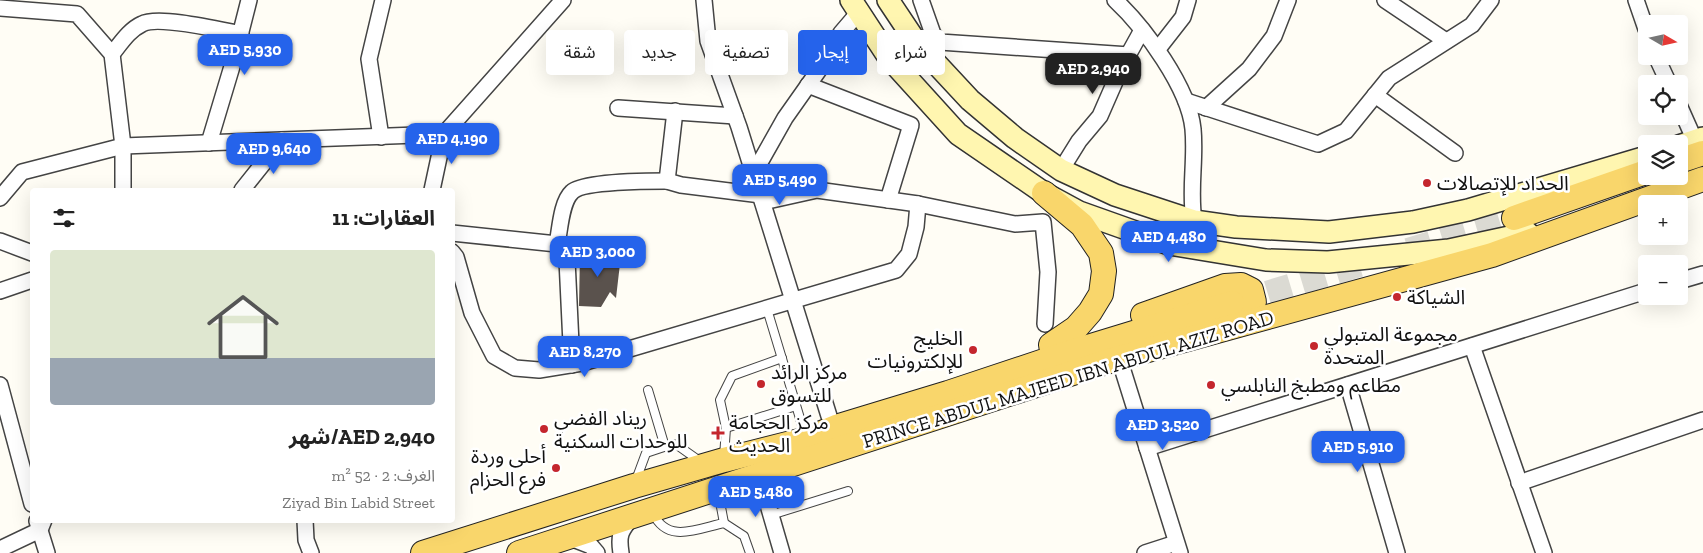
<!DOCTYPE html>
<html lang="ar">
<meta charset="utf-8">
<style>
body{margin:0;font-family:"Zilla Slab","Noto Sans Arabic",serif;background:#f2f2f2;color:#222;direction:rtl;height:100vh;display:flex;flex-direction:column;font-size:19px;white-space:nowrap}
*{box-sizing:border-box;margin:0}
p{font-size:16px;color:#767676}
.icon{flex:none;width:28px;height:28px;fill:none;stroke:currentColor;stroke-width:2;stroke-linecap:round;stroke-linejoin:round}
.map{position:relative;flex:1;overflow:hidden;direction:ltr}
.sheet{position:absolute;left:30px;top:188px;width:425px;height:335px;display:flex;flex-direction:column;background:#fff;border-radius:5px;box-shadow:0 5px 20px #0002;direction:rtl}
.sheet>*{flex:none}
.banner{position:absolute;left:470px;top:30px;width:475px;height:45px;direction:rtl;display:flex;gap:10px}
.needle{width:32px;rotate:99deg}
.fabs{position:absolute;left:1638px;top:15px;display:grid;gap:10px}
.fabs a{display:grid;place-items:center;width:50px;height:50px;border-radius:5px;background:#fff;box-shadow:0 5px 20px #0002;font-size:25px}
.price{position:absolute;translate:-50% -42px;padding:0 11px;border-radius:10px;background:#2563eb;color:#fff;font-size:16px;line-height:32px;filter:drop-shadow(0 1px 2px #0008)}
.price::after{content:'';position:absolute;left:50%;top:30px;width:15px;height:11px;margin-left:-8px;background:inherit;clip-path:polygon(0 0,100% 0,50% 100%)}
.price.active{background:#222;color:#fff}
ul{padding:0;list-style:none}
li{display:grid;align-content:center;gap:10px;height:265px;padding:0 20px}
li+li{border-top:1px solid #e0e0e0}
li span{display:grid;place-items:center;height:155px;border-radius:5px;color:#555}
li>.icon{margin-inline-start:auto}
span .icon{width:90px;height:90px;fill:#fffc;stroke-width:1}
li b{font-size:21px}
h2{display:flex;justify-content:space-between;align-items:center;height:60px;padding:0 20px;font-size:21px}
.chip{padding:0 18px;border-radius:5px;background:#fff;box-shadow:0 5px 20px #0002;font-size:18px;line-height:45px}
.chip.active{background:#2563eb;color:#fff}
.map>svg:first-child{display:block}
</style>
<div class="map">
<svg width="1703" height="553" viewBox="0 0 1703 553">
<rect width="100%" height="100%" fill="#fffdf5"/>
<path fill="#5a524d" d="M580 253 621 255 616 298 610 292 601 307 579 306Z"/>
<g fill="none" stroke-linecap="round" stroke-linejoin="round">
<g stroke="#dbdad3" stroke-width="24" stroke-dasharray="24 12" stroke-linecap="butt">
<path d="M1408 250 1514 218"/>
<path d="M1233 303 1366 263"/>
</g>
<g stroke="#444" stroke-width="10">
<g id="service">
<path d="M767 309 802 425"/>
<path d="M648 390 665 447"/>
<path d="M726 428 796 406"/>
<path d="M724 457 726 428 720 400 732 376 782 358"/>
<path d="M636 480 646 453 673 444 677 445 701 462"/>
<path d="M718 491 724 523"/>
<path d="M653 513C667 544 697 529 724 523L744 536 750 553"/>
<path d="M771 515 848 491"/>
</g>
</g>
<g stroke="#444" stroke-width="18">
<g id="minor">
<path d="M704 0 708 41 739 127 829 416"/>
<path d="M921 0 933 34 940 42 1129 55"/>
<path d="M1115 0C1145 28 1189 88 1193 129 1196 160 1189 190 1194 221"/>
<path d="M1385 0 1446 41"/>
<path d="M1636 0 1646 29"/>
<path d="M0 8 77 14 112 54 123 146V190"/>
<path d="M1158 49 1183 17 1188 0"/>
<path d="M112 54C121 43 129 30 142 24 158 15 220 30 241 34"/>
<path d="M1656 56 1669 84"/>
<path d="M808 85 911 125 888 200"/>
<path d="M1375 95 1455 153"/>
<path d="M1186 101 1318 144 1346 131 1389 78 1472 25 1491 0"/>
<path d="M1679 105 1695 141"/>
<path d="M618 108 735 116"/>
<path d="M1206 108 1249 69 1274 36 1288 0"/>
<path d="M675 111 667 181 681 185 761 195"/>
<path d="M381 137 369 59 383 0"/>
<path d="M209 143 233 63 249 0"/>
<path d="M1061 170 1079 141 1100 116 1121 68 1142 30"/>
<path d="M754 173 785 118 821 67 841 33 859 12"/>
<path d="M242 190 282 140"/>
<path d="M432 190 444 134"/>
<path d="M0 198 22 172 123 146 444 134 563 0"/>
<path d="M763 202 817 190 918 204 1015 224 1043 222 1048 272 1045 324"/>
<path d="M452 233 557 244 565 249 567 260 572 365"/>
<path d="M0 241 32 253"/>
<path d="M557 244C560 230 561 202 572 192 583 181 650 181 667 181"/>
<path d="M452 252 456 257 472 313 494 356 515 368 539 370 582 363 896 270 909 254 916 227 918 204"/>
<path d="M1679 281 1703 274"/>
<path d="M0 291 32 280"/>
<path d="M1472 346 1544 553"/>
<path d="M1119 358 1180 553"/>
<path d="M0 385 32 504"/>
<path d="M1348 385 1397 553"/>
<path d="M1147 448 1646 291"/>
<path d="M759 474 782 553"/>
<path d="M1519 483 1703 420"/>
<path d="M305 520 306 540 311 553"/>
<path d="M37 521 47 553"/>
<path d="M568 537 591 546 597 553"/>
<path d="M0 549 40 530 44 520"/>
<path d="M621 553C618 534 621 531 632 517"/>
<path d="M1145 553 1176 543"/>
</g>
</g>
<g stroke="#333" stroke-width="24">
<g id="secondary">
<path d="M851 0 889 58 958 134 1044 193 1079 212 1169 244 1266 260 1328 262 1449 250 1528 233"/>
<path d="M888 0 916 42 970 100 1015 138 1061 170 1115 195 1194 221 1236 227 1329 232 1413 222 1468 210 1646 157"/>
<path d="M1679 146 1703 138"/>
</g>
</g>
<g stroke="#222" stroke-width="26">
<g id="primary">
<path d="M1679 161 1703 153"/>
<path d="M1044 193 1082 225 1101 253 1104 271 1101 294 1090 312 1076 328 1051 345"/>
<path d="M1514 218 1646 172"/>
<path d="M1143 315 1225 286 1241 285 1251 290 1254 302 1251 308 1226 321"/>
<path d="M423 553 634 486 724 460 807 439 836 427 948 393 1065 354 1232 303"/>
<path d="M519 553 1119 358 1492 255 1703 179"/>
</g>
</g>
<use href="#service" stroke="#fff" stroke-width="8"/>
<use href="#minor" stroke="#fff" stroke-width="15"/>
<use href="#secondary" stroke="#fff6b0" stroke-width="21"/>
<use href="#primary" stroke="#f9d66b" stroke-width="24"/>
</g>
<g fill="#c4262e" stroke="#fff" stroke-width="2">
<circle cx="1427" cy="183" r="5"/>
<circle cx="1397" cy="297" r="5"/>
<circle cx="1314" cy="346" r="5"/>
<circle cx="973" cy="350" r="5"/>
<circle cx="761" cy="384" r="5"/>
<circle cx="1211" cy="385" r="5"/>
<circle cx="544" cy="429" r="5"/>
<path d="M715.5 425.5h5v5h5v5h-5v5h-5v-5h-5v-5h5z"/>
<circle cx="556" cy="468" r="5"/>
</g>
<g text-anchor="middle" stroke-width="5" stroke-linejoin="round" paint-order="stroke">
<g font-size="20" fill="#111" stroke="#fff" text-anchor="start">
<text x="1437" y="190">الحداد للإتصالات</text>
<text x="1407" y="304">الشياكة</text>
<text x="1324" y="341">مجموعة المتبولي<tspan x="1324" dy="23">المتحدة</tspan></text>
<text x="963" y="345" text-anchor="end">الخليج<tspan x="963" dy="23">للإلكترونيات</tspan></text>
<text x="771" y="379">مركز الرائد<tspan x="771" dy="23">للتسوق</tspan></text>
<text x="1221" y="392">مطاعم ومطبخ النابلسي</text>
<text x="554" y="425">ريناد الفضي<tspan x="554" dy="23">للوحدات السكنية</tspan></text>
<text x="729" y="429">مركز الحجامة<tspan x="729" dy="23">الحديث</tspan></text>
<text x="546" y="463" text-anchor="end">أحلى وردة<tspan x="546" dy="23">فرع الحزام</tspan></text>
</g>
<g font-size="20" fill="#111" stroke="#fff">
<text transform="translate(1068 379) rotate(-17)" y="7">PRINCE ABDUL MAJEED IBN ABDUL AZIZ ROAD</text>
</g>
</g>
</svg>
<div class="fabs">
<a><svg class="needle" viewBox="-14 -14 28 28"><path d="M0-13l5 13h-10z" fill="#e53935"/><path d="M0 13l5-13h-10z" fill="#767676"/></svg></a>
<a><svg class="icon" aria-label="locate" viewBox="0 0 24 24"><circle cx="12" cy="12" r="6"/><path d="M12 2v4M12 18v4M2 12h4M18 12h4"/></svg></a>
<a><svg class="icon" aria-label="layers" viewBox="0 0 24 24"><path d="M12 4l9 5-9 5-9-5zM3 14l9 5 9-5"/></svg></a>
<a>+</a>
<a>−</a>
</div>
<b class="price" style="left:245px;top:76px">AED 5,930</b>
<b class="price active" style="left:1093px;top:95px">AED 2,940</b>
<b class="price" style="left:452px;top:165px">AED 4,190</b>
<b class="price" style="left:274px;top:175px">AED 9,640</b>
<b class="price" style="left:780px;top:206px">AED 5,490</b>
<b class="price" style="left:1169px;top:263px">AED 4,480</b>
<b class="price" style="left:598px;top:278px">AED 3,000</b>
<b class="price" style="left:585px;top:378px">AED 8,270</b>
<b class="price" style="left:1163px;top:451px">AED 3,520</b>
<b class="price" style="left:1358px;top:473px">AED 5,910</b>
<b class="price" style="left:756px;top:518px">AED 5,480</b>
<div class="banner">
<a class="chip">شراء</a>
<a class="chip active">إيجار</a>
<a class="chip">تصفية</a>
<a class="chip">جديد</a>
<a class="chip">شقة</a>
</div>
<section class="sheet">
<h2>العقارات: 11<svg class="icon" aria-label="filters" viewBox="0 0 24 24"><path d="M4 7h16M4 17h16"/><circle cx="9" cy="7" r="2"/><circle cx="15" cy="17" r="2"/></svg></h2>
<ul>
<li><span style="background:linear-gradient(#dfe7d0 70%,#9aa5b1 0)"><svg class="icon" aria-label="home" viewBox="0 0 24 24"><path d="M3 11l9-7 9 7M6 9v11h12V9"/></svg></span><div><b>AED 2,940/شهر</b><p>الغرف: 2 · 52 m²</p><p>Ziyad Bin Labid Street</p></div></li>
</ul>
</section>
</div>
